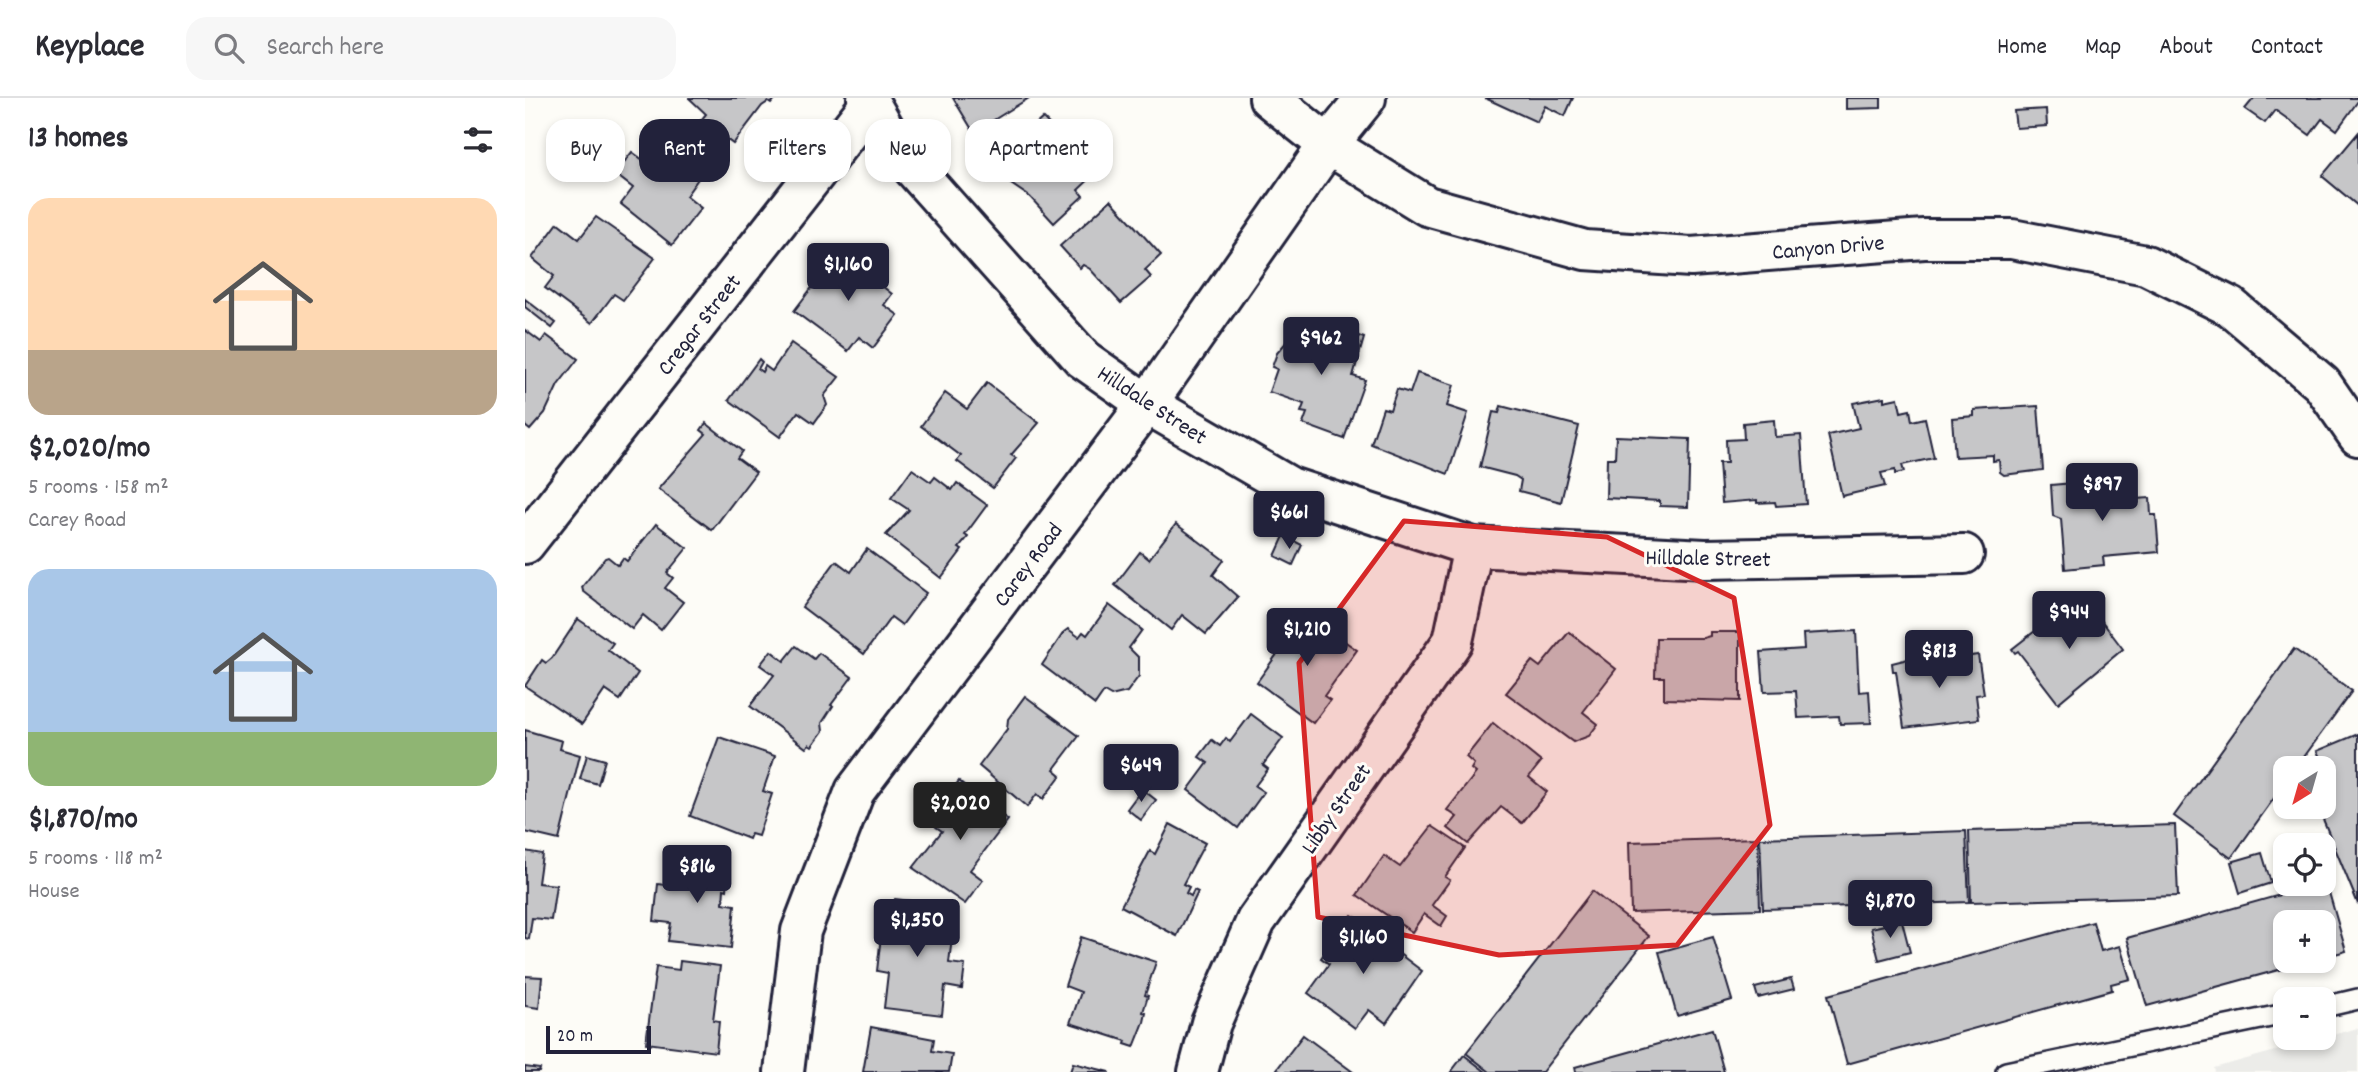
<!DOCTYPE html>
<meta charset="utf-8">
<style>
body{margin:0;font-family:Dekko,sans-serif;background:#f7f7f7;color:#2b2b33;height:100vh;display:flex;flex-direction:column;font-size:26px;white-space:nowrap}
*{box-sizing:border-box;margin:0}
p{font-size:23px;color:#7c7c81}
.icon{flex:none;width:38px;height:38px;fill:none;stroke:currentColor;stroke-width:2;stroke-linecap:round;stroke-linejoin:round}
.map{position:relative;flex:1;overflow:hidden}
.sheet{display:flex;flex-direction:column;background:#fff;width:525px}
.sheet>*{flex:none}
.banner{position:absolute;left:21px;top:21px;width:665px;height:63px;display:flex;gap:14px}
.needle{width:46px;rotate:217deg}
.buttons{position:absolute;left:1748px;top:658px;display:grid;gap:14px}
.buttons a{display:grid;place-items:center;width:63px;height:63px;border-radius:14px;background:#fff;box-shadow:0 4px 10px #0003;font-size:35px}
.scale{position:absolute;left:21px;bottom:18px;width:105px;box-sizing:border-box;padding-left:7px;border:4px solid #22223b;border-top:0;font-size:19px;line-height:24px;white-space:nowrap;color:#22223b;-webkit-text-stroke:5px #fdfcf7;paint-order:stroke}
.price{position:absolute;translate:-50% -60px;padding:0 16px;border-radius:7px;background:#22223b;color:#fff;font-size:23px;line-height:46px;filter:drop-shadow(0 2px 4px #0008)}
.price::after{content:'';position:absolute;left:50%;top:42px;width:21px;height:16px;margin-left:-10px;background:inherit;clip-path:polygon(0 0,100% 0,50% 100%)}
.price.current{background:#222;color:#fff}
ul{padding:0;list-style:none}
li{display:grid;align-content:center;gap:14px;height:371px;padding:0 28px}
li span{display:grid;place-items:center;height:217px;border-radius:21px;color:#555}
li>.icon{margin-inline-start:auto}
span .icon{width:126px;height:126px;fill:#fffc;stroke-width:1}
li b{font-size:30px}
h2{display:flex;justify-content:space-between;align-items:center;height:84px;padding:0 28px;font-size:30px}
.chip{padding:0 24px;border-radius:21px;background:#fff;box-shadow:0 4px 10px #0003;font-size:24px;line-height:63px}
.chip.current{background:#22223b;color:#fff}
header{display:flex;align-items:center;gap:42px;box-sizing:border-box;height:98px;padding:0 35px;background:#fff;border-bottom:2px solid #e1e1e2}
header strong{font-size:33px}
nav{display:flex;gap:38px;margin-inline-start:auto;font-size:24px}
.search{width:490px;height:63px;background:#f7f7f7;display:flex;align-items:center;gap:18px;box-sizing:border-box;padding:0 24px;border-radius:21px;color:#7c7c81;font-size:26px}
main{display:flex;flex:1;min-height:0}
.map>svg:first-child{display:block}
</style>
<header>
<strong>Keyplace</strong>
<div class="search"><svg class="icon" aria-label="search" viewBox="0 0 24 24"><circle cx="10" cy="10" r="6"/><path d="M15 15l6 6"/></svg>Search here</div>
<nav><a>Home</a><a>Map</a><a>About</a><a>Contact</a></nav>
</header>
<main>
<section class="sheet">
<h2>13 homes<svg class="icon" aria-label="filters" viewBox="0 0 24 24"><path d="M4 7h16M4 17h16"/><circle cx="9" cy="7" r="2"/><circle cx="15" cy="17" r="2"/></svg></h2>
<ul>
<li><span style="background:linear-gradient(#ffd9b3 70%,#b9a48a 0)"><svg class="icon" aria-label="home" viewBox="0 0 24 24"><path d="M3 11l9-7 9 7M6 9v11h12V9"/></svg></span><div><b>$2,020/mo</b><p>5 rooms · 158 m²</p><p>Carey Road</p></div></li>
<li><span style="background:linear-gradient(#a9c7e8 75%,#8fb573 0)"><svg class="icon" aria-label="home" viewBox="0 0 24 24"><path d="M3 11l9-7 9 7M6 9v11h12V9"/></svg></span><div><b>$1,870/mo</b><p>5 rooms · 118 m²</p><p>House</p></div></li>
</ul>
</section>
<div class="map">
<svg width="1833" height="974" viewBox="0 0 1833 974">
<rect width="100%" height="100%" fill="#fdfcf7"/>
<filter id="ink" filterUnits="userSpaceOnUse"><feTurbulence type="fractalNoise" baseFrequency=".0143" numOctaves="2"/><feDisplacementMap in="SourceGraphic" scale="14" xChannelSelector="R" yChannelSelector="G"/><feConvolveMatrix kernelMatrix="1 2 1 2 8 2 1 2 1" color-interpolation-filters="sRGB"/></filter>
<g filter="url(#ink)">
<path fill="#ecece9" d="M1833 930V974H1690L1689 970Z"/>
<g fill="#c6c6c8" stroke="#22223b" stroke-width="2">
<path d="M164 0H163H251L246 6 243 4 237 8 208 46 176 22 181 16Z"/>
<path d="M428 0H504L456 30 458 33 451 38Z"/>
<path d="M960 0H1048L1040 18 1020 8 1012 24Z"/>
<path d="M1321 0H1356V10L1321 11Z"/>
<path d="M1729 0H1833V3L1812 32 1797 21 1785 37 1750 12 1740 25 1720 11Z"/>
<path d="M1521 11 1522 28 1491 30 1489 13Z"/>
<path d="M518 20 541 44 555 32 575 55 562 67 570 76 553 92 558 98 529 125 505 99 483 84 467 65Z"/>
<path d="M159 31 191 55 161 98 176 110 147 147 96 106 108 90 90 76 107 54 125 67 134 54 139 57Z"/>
<path d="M1833 35V108L1797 78Z"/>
<path d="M586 102 636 157 620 172 626 179 596 205 565 171 558 167 555 170 535 148Z"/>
<path d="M71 119 130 160 98 202 89 196 67 225 20 190 29 178 7 160 33 125 54 141Z"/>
<path d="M317 150 350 175 347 180 367 196 359 207 373 217 348 250 334 239 323 253 269 213Z"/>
<path d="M0 201 31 225 27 230 0 209Z"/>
<path d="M799 226 839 240 828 278 840 282 819 341 778 326 782 315 776 314 779 306 744 294 752 271 747 269 752 255 775 228 796 235Z"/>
<path d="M0 232 16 244 21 237 53 261 33 287 20 315 5 332 0 328Z"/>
<path d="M266 245 314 279 299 298 302 307 289 325 273 314 255 339 204 302 234 261 237 264 233 271 237 274 240 268 247 273Z"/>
<path d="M892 275 929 287 922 308 943 315 923 376 846 346 858 310 865 312 872 291 885 295Z"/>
<path d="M462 285 514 325 486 357 491 360 468 390 432 363 436 358 396 328 420 295 442 311Z"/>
<path d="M1359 299V303L1373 300 1376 314 1385 312 1387 323 1400 320 1409 360 1377 367 1379 374 1370 376V372L1356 375 1360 388 1317 398 1303 337 1334 330 1328 305Z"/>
<path d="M976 308 1054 328 1036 404 994 393 996 382 990 378 955 369 968 314 974 315Z"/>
<path d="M1513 308 1518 372 1479 377 1475 374 1474 362 1468 363V357L1430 359 1427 320 1449 318V312Z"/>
<path d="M1249 322 1250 339 1276 337 1281 406 1251 408 1250 404 1232 405V402L1197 405 1194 365H1202L1201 342 1219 341 1218 325Z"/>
<path d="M181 325 217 353 212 360 231 374 187 432 133 391 181 336 176 332Z"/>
<path d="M1091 338 1165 341 1163 409 1135 408V403L1081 400 1082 360H1090Z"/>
<path d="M387 371 406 384 410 379 427 392 432 385 462 407 440 437 443 439 434 450 437 452 416 480 361 437 384 412 366 400Z"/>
<path d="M1594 381 1596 402 1625 400 1626 417H1631L1634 454 1578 459 1579 467 1540 471 1536 421 1528 418 1526 387Z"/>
<path d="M131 426 162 450 142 475 148 480 140 490 158 504 136 532 118 517 107 531 58 493 57 489 80 460 83 459 93 467 98 460 102 463Z"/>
<path d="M651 426 699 462 688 477 713 499 681 536 657 517 646 532 590 487 615 454 624 461Z"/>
<path d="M759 438 777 447 768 467 750 458Z"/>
<path d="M342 451 401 495 377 527 366 519 339 556 277 509 311 463 326 474Z"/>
<path d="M1564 506 1598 551 1533 605 1493 553 1490 555 1487 551 1528 519 1535 528Z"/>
<path d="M584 507 617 532 604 550 614 560V578L602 594 586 598 579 594 570 607 517 567 539 534 543 531 554 539 558 534 562 537Z"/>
<path d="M781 516 832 552 799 598 805 602 788 625 732 584Z"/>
<path d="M53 521 88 545 83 552 113 575 95 602 80 592 57 626 0 588 17 562 21 565 27 560Z"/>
<path d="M1331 533 1334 594 1344 593 1346 625 1315 626 1314 618 1273 620 1271 593 1239 594 1236 554 1279 551 1278 536Z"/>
<path d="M1044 534 1091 571 1058 614 1073 626 1064 638 1048 644 981 595 1007 563 1015 569Z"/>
<path d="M1185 534H1215V603L1139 601V579H1130L1131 540H1178L1185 538Z"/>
<path d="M271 548 289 561 294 555 327 579 306 607 308 608 297 625 298 633 287 648 284 646 281 650 225 608 249 577 235 567 246 553 259 563Z"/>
<path d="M1769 551 1827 593 1771 670H1760V685L1706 760 1649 718Z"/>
<path d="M1453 557 1459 596 1451 597 1454 621 1379 630 1371 573H1368L1367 565 1391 559H1418V562Z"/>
<path d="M500 598 554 638 529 671 536 677 518 701 512 696 502 709 454 668 482 631 483 621Z"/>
<path d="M726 616 758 640 738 667 743 671 730 688 739 694 713 730 663 692 683 665 674 659 687 642 695 648 701 640 705 644Z"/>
<path d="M968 625 1016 664 1004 679 1022 694 997 725 976 709 943 746 923 730 932 719 922 712 951 675 946 671 949 666 941 659Z"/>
<path d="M0 632 37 643 35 651 55 657 34 742 0 734Z"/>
<path d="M1833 636V806L1793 709H1799V670H1796L1799 669 1792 653Z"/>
<path d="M194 639 250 658 238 693 247 696 233 738 226 736 224 741 165 718Z"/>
<path d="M62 657 80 662 73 686 55 681Z"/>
<path d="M434 683 483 722 445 772 458 782 440 806 388 770 417 733 411 729 414 724 406 718Z"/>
<path d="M617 691 631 702 616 722 602 711Z"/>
<path d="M645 726 680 745 658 786 664 789 661 795 666 798 669 792 673 794 652 838 596 808 625 753 630 756Z"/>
<path d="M1650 727 1653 798 1446 804 1444 733Z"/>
<path d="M907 728 940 750 920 779 925 782 907 807 922 818 916 828 899 816 887 834 832 797 859 758 875 769Z"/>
<path d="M1441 733 1444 804 1238 811 1235 740Z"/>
<path d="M1233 740 1235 811 1106 815 1104 744Z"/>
<path d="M0 753 17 756 13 785 31 787 26 822 7 820 4 841 0 840Z"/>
<path d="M1737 755 1746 785 1715 795 1706 764Z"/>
<path d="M159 757 199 761 197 782H203L202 792 199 791 198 805 210 807 206 850 143 843 146 825 129 823 133 786 150 788 151 776 157 777Z"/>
<path d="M1801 784 1821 853 1799 859V824H1760V863H1786L1622 908 1602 840Z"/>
<path d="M1067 793 1124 838 1017 974H965L941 955Z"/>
<path d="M370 801 411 806 408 829 428 831 424 865 440 867 437 891 420 888 417 917 359 910 363 875 352 873 358 820 367 821Z"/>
<path d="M827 817 836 822 833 825 897 873 861 925 844 912 830 930 783 895 804 866 796 860Z"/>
<path d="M1377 823 1385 854 1354 862 1346 830Z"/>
<path d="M1568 824 1576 853 1595 848 1605 881 1586 886 1587 892 1322 966 1303 897Z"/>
<path d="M556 839 631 864 620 897 623 898 618 914 621 915 619 924 609 949 600 946 601 943 545 925 556 894 540 888Z"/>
<path d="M1188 839 1207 902 1152 918 1134 854Z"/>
<path d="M155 863 195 868 188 922 194 923 191 954 121 945 131 869 154 872Z"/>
<path d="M0 878 17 879 14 910 0 908Z"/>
<path d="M1266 881 1269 891 1233 900 1230 890Z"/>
<path d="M346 929 409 941 407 953 427 956 424 974H338Z"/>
<path d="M1187 931 1199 974H1051L1050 969Z"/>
<path d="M778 937 828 974H756L752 971Z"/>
<path d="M939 957 961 974H926Z"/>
<path d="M548 965 585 974H545Z"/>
<path d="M0 969 15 971 14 974H0Z"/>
</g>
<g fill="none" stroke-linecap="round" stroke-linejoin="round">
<g stroke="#22223b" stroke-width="24">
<g id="service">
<path d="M1799 909 1833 901"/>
<path d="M1481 974 1760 916"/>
</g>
</g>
<g stroke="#22223b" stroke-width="44">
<g id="minor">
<path d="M342 0 371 51 558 261 622 306 765 389 948 449 1180 461 1439 456"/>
<path d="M0 446 345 6"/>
<path d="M673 974 686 925 731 823 928 543 948 449"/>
</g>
</g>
<g stroke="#22223b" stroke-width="44">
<path id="tertiary" d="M259 974 276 833 330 693 622 306 803 47 841 0"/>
</g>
<g stroke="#22223b" stroke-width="44">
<path id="secondary" d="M744 0 803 47 902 108 1060 152 1166 159 1399 141H1487L1621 167 1706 209 1797 286 1833 338"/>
</g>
<use href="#service" stroke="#fdfcf7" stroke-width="19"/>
<use href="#minor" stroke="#fdfcf7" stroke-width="38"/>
<use href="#tertiary" stroke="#fdfcf7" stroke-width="38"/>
<use href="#secondary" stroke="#fdfcf7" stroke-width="38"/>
</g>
</g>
<path fill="#d62828" fill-opacity="0.2" stroke="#d62828" stroke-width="5" stroke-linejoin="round" d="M879 423 1082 439 1209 500 1245 727 1152 847 974 857 793 819 774 565Z"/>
<g text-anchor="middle" stroke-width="6" stroke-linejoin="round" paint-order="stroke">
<g font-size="23" fill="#22223b" stroke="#fdfcf7">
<text transform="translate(1303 148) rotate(-5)" y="8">Canyon Drive</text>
<text transform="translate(173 226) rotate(-52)" y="8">Cregar Street</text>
<text transform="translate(628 306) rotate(33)" y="8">Hilldale Street</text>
<text transform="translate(1183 459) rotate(1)" y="8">Hilldale Street</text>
<text transform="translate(502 466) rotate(-53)" y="8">Carey Road</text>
<text transform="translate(810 710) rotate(-55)" y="8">Libby Street</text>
</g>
</g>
</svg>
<div class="buttons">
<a><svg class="needle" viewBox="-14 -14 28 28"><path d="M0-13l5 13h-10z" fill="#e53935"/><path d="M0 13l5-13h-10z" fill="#7c7c81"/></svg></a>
<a><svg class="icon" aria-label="locate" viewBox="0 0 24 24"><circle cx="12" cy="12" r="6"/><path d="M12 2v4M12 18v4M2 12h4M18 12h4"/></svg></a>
<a>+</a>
<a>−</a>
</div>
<div class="scale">20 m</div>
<b class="price" style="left:323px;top:205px">$1,160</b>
<b class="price" style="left:796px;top:279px">$962</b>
<b class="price" style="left:1577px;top:425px">$897</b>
<b class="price" style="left:764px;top:453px">$661</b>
<b class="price" style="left:1544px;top:553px">$944</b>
<b class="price" style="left:782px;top:570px">$1,210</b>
<b class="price" style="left:1414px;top:592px">$813</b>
<b class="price" style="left:616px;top:706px">$649</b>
<b class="price current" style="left:435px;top:744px">$2,020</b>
<b class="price" style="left:172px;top:807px">$816</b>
<b class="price" style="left:1365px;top:842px">$1,870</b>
<b class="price" style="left:392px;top:861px">$1,350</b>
<b class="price" style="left:838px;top:878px">$1,160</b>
<div class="banner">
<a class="chip">Buy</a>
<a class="chip current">Rent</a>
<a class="chip">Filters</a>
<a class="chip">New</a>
<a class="chip">Apartment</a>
</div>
</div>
</main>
